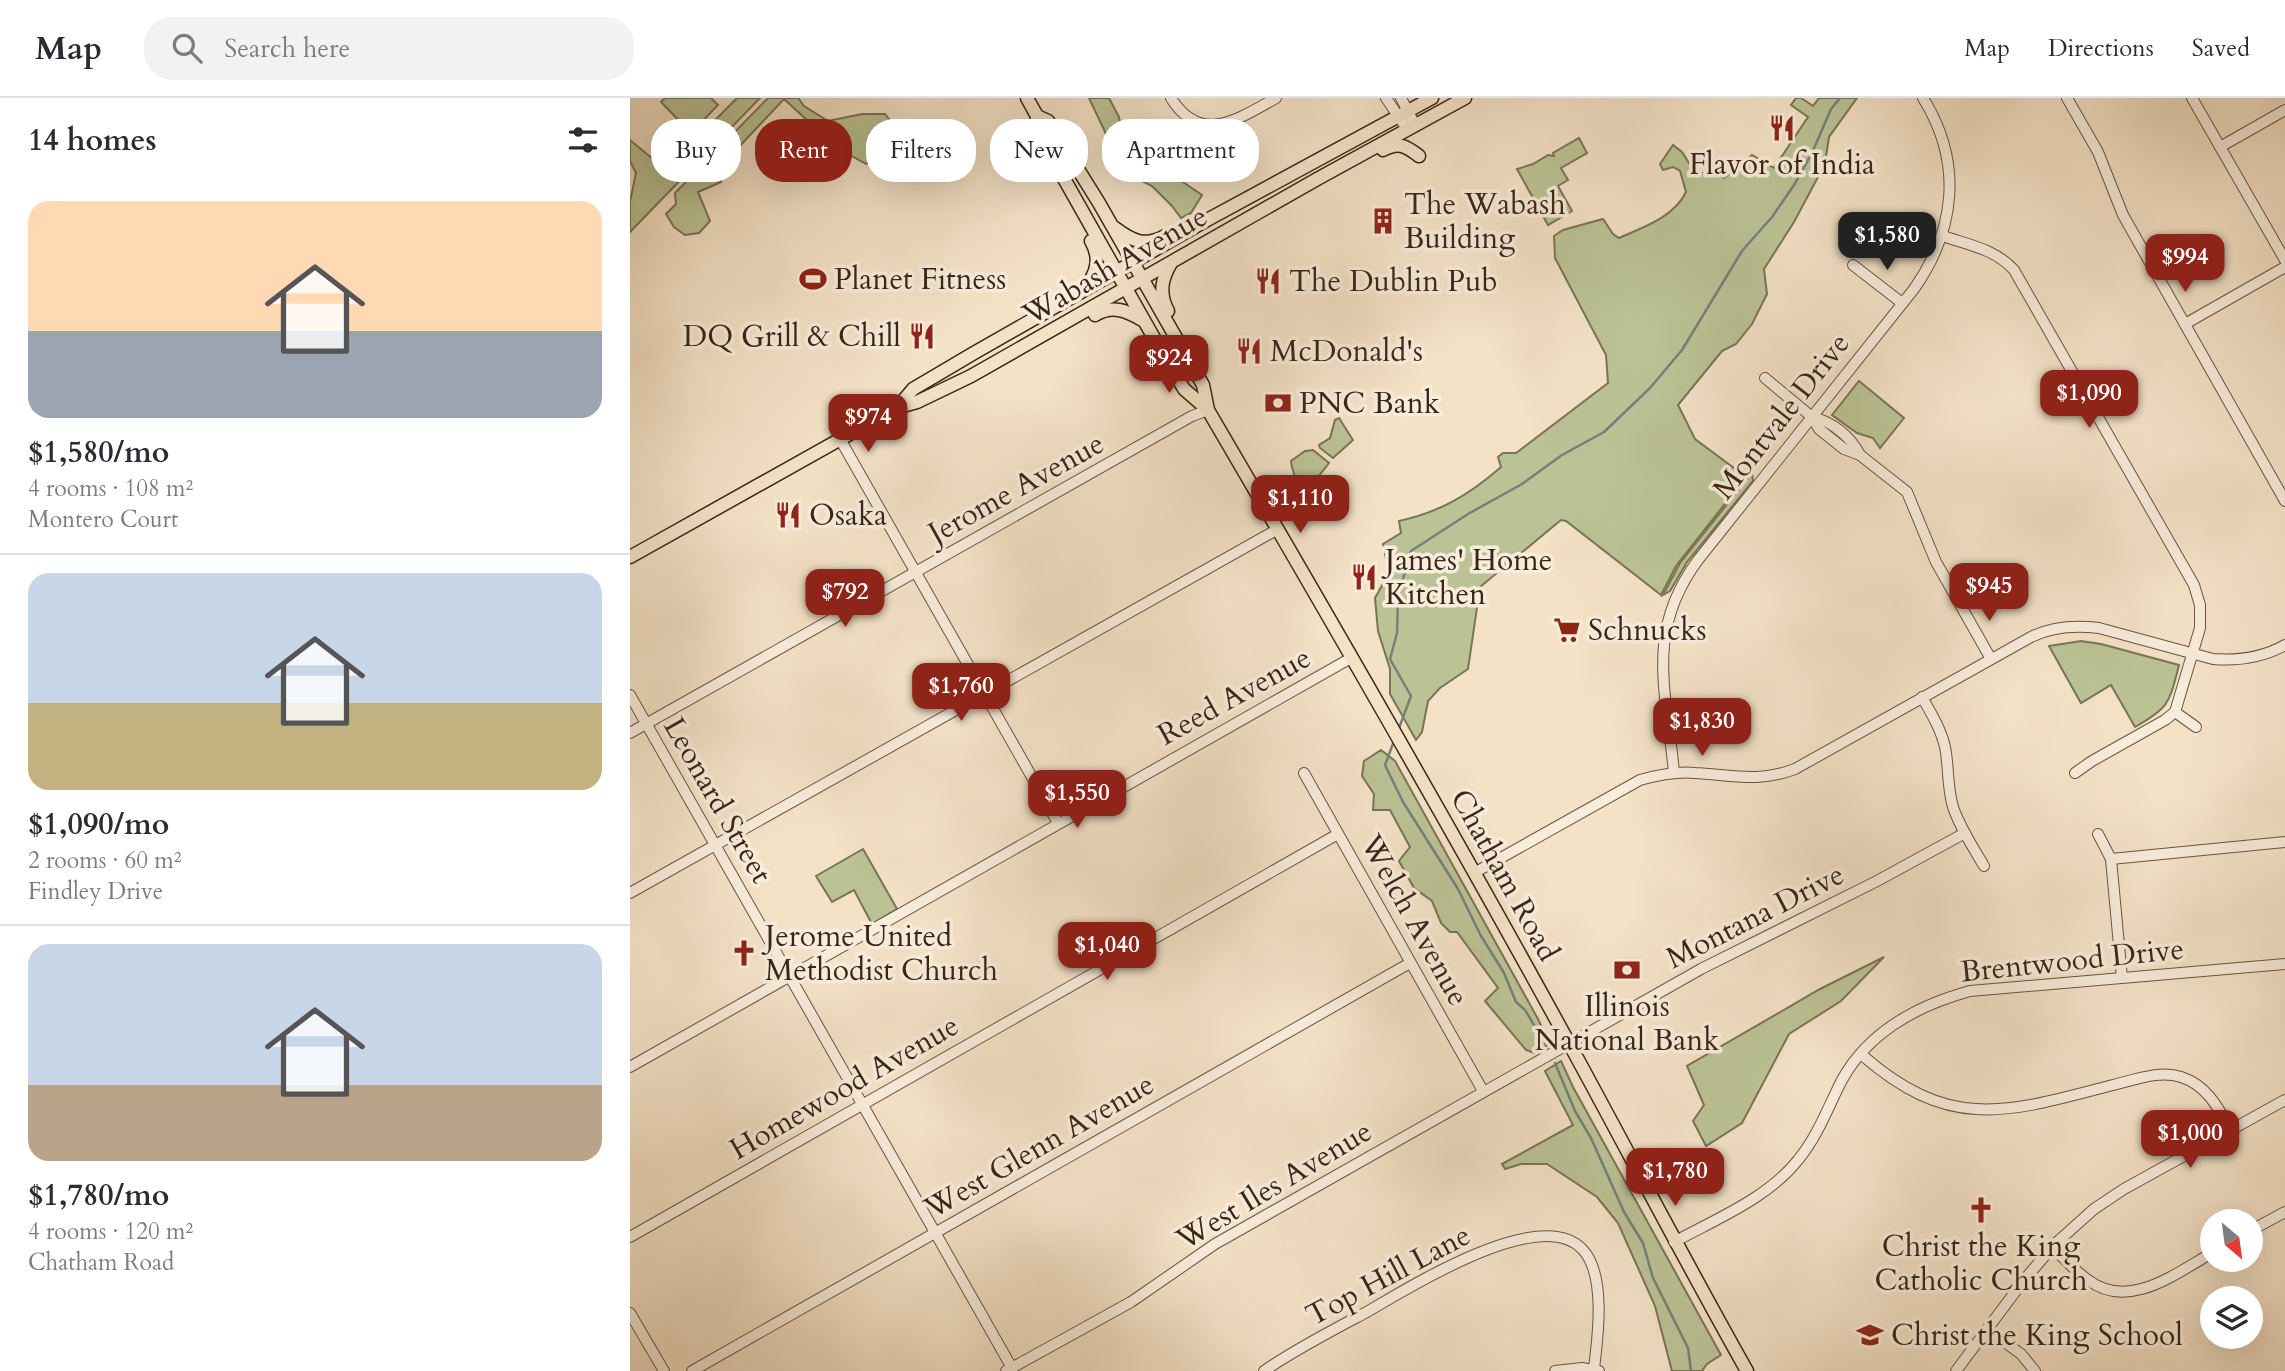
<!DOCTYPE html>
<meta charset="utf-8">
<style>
body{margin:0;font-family:Cardo,serif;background:#f2f2f3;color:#2b2b33;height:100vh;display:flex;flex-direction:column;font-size:26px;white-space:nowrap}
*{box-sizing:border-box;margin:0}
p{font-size:23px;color:#7c7c81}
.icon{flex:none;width:38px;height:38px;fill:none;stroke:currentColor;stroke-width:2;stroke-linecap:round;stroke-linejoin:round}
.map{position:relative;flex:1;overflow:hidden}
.details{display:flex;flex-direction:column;background:#fff;width:630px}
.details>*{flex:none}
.top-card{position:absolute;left:21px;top:21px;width:665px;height:63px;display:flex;gap:14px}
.needle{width:46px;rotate:151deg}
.controls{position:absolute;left:1570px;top:1111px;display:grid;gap:14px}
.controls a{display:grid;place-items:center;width:63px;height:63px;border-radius:50%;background:#fff;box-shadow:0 7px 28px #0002;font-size:35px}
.price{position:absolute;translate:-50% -60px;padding:0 16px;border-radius:14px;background:#8f2418;color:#fff;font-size:23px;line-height:46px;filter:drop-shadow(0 2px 4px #0008)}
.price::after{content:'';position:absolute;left:50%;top:42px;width:21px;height:16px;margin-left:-10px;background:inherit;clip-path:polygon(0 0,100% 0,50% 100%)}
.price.current{background:#222;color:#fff}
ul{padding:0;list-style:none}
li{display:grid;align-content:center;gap:14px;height:371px;padding:0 28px}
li+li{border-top:2px solid #e1e1e2}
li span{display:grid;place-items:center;height:217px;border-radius:21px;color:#555}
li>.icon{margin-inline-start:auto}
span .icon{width:126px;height:126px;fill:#fffc;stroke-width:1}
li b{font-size:30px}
h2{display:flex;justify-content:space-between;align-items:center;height:84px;padding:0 28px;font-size:30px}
.chip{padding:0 24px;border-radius:28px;background:#fff;box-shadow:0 7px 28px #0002;font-size:24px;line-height:63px}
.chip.current{background:#8f2418;color:#fff}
header{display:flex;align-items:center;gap:42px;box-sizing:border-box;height:98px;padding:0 35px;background:#fff;border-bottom:2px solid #e1e1e2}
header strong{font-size:33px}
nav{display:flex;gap:38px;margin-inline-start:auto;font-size:24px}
.search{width:490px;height:63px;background:#f2f2f3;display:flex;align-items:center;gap:18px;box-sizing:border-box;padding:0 24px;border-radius:28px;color:#7c7c81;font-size:26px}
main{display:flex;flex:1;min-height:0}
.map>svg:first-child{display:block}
</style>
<header>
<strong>Map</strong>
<div class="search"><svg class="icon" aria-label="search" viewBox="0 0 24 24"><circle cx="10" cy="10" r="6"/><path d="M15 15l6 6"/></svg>Search here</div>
<nav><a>Map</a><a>Directions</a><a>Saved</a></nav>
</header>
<main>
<section class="details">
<h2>14 homes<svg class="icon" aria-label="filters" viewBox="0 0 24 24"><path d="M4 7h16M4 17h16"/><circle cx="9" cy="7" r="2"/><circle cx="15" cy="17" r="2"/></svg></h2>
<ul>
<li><span style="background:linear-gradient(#ffd9b3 60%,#9aa5b1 0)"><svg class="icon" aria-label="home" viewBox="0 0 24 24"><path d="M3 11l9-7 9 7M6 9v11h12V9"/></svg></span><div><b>$1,580/mo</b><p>4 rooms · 108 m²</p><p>Montero Court</p></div></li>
<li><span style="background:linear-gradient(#c9d6e8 60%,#c2b280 0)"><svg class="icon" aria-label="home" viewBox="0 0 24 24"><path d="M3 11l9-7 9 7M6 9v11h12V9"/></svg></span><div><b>$1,090/mo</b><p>2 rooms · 60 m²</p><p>Findley Drive</p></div></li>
<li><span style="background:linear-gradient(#c9d6e8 65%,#b9a48a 0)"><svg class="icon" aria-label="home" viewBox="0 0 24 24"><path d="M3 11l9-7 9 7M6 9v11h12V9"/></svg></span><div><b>$1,780/mo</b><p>4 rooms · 120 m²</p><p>Chatham Road</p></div></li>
</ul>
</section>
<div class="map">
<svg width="1655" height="1273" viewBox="0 0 1655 1273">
<rect width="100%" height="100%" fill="#f4e2c7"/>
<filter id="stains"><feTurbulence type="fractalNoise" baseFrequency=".00286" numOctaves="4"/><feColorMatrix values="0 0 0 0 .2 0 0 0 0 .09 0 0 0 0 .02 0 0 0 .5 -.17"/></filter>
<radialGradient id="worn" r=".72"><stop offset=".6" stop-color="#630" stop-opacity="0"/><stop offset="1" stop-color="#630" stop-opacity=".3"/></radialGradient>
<g fill="#bbc396" stroke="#7a7456" stroke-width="2">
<path d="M35 0H81L88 7 61 35 31 4Z"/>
<path d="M107 0H130L0 134V104L6 75 0 63V42L36 72Z"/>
<path d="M138 0H168L174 8 198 23 232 16H255L271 37 297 23 312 25 311 32 273 52 236 66 220 57 210 60 191 35 154 1 90 69 91 84 68 94 80 123 69 135 55 137 44 129 36 116 46 106 45 95Z"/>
<path d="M459 0H479L489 19 493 41 503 50 572 97 561 115 551 120 542 108 522 88 508 81 497 68 486 48 476 36Z"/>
<path d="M1166 0H1171L1183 8 1189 0H1227L1199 39 1195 66 1164 124 1134 171 1137 196 1122 226 1106 246 1092 253 1048 307 1065 341 1116 379 1046 468 1031 497 936 423 931 422 850 489 838 571 810 590 798 603 792 634 786 642 760 596V571L748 533 745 500 759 475 753 446 771 435 769 423C810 414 839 397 871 369L868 359 873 355H886L978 285 976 257 925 160 924 138 933 132 973 121 983 136 989 140C1014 129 1044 119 1056 94L1050 73 1043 69 1033 72 1030 66 1043 47 1052 54 1066 76 1084 73 1094 80 1122 57 1144 70 1178 19 1161 7Z"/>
<path d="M949 40 957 55 931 70 938 82 928 88 942 113 918 127 887 71 903 66 918 57 924 58 923 55Z"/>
<path d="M1229 283 1274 320 1250 350 1243 340 1227 335 1202 317Z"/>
<path d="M709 320 723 342 703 360 690 350 689 347 700 340 705 322Z"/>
<path d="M683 352 699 365 681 388 671 394C668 391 661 367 661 363L675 353Z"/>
<path d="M1122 375 1123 383 1057 464 1040 493 1033 497 1050 465Z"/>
<path d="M1451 543 1471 546 1549 567C1539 605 1540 609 1505 629L1481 587 1451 605 1419 548Z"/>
<path d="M751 652 765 663 908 921 920 946 904 955 896 952 855 903 868 890 827 834H820L811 825 802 803 784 790 769 763 780 749 760 712H743L744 696 732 678 734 663Z"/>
<path d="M233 751 267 811 242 826 224 792 202 804 186 778Z"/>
<path d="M1254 859 1211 903 1159 936 1112 1025 1076 1048 1063 1023 1074 1007 1057 968 1190 891Z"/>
<path d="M931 963 943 989 1091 1257 1077 1266 1072 1273H1042L1025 1208 988 1125 967 1099 917 1066H891L875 1071 872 1066 943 1027 915 973Z"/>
</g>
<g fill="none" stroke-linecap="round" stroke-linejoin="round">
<g stroke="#76807b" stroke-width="2.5">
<path d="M769 630 781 598 760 561 767 535 768 499 781 453 838 416 892 386 932 357 974 334 1020 290 1052 252 1112 153 1142 119 1164 87 1182 55 1201 11 1210 0"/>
<path d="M764 643 755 667 773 704 828 791 851 838 874 875 886 904 895 912 916 947"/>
<path d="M925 965 945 1013 961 1040 994 1114 1013 1145 1023 1180 1058 1250 1061 1273"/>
</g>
<g stroke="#675542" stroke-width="12">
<g id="minor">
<path d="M541 0C571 48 608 21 646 0"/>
<path d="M756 0 777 31"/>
<path d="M771 0 785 27"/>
<path d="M1437 0 1468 54 1493 117 1655 403"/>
<path d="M1562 0 1655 162"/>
<path d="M1590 49 1655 12"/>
<path d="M1313 138C1339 147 1365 151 1384 172L1564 487 1570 507V530L1545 614 1535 622 1462 663 1445 675"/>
<path d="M1223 167 1272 205"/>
<path d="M1555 226 1655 169"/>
<path d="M1135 280 1182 319 1189 331 1214 351 1230 357 1277 394 1306 464 1361 561"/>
<path d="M1182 319C1203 324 1220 338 1230 357"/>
<path d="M210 341 428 725"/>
<path d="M0 597 382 1270"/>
<path d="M1292 599C1301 615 1311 631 1315 649 1319 669 1317 689 1323 709 1330 730 1343 749 1354 768"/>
<path d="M1545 614 1566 629"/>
<path d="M0 635 562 318 578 312"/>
<path d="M674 675 853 993"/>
<path d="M1044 675C1037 594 1014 535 1068 462L1284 191C1326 131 1333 64 1293 0"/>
<path d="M1468 736 1481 761 1492 880"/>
<path d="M1481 761 1655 744"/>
<path d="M844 775 1010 682C1028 677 1046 673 1065 675 1102 677 1128 685 1165 671L1401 539C1423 528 1445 527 1469 530L1583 561C1609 563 1632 560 1655 547"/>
<path d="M0 795 648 431"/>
<path d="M1232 957C1321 1035 1379 1014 1483 987 1504 982 1529 972 1551 979 1577 987 1589 1011 1601 1033"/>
<path d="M0 969 721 560"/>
<path d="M1620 1133 1655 1114"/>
<path d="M0 1139 708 736"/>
<path d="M1044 1144C1086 1121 1138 1100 1168 1062 1188 1038 1198 1009 1212 982 1239 933 1289 907 1340 893L1655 866"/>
<path d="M1422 1149C1434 1160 1445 1173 1458 1182 1499 1213 1546 1175 1582 1155"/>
<path d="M0 1215 34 1273"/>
<path d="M1358 1232 1391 1256 1405 1273"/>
<path d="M62 1273 780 865"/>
<path d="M376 1273 501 1204 585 1146 1071 871 1247 783 1335 735"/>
<path d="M634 1273C666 1251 701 1233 735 1215 777 1191 911 1105 953 1152 976 1177 968 1239 964 1270"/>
<path d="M925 1273 952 1270 969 1273"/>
<path d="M1326 1273 1394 1182 1425 1146 1464 1111 1494 1091 1655 1002"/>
</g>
</g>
<g stroke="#382616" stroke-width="15">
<g id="major">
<path d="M397 0 407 18 406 31 533 256 554 291 578 312C701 522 823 733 940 947 999 1055 1056 1165 1117 1273"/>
<path d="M407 18 418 23 469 105 573 287 578 312"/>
<path d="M753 52C768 44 775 47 789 58"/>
<path d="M485 130C502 143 515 149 535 138"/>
<path d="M455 190C467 175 471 160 461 143"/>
<path d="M538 213C529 196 531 182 541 165"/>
<path d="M465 217C482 207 496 212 512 222"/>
<path d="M267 310 283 291 344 255 577 122 802 0"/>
<path d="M0 459 266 310 287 304 341 278 689 80 835 0"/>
</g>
</g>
<use href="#minor" stroke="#f8ecdb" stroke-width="10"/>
<use href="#major" stroke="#f4e2c7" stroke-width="12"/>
</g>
<defs>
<g id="restaurant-bare" transform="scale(2.1)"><path d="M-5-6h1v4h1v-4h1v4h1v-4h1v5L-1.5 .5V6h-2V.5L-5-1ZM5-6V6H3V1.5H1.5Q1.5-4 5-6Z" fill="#8f2418" stroke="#f8ecdb" stroke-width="2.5" paint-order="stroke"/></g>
<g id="building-bare" transform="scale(2.1)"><path d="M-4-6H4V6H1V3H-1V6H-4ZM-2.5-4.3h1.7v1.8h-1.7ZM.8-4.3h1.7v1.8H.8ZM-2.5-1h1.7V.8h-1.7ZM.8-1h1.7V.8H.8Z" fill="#8f2418" stroke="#f8ecdb" stroke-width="2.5" paint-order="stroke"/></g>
<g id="stadium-bare" transform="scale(2.1)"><path d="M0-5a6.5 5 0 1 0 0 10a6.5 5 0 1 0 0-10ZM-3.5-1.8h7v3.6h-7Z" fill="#8f2418" stroke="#f8ecdb" stroke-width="2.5" paint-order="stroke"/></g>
<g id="bank-bare" transform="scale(2.1)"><path d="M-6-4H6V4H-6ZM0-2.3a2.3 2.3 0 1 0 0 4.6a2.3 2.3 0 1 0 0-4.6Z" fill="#8f2418" stroke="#f8ecdb" stroke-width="2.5" paint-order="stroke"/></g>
<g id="supermarket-bare" transform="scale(2.1)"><path d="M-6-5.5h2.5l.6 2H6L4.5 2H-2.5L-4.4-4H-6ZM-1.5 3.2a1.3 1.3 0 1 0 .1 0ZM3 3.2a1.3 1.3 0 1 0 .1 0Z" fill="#8f2418" stroke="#f8ecdb" stroke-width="2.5" paint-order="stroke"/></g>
<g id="church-bare" transform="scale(2.1)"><path d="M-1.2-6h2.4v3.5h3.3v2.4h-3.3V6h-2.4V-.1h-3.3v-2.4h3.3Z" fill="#8f2418" stroke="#f8ecdb" stroke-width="2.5" paint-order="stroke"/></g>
<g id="school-bare" transform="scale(2.1)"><path d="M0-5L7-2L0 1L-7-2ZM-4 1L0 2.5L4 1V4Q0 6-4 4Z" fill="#8f2418" stroke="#f8ecdb" stroke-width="2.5" paint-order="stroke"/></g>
</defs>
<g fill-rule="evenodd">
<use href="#restaurant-bare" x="1152" y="30"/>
<use href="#building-bare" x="753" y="123"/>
<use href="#stadium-bare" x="183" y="181"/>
<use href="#restaurant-bare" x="638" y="183"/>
<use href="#restaurant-bare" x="292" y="238"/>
<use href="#restaurant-bare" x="619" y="253"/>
<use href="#bank-bare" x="648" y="305"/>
<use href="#restaurant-bare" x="158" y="417"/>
<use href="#restaurant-bare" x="734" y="479"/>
<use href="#supermarket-bare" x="937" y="532"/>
<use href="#church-bare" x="114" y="855"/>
<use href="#bank-bare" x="997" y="872"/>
<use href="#church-bare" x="1351" y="1112"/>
<use href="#school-bare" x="1240" y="1237"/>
</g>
<g text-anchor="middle" stroke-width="7" stroke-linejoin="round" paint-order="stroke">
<g font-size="30" fill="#382616" stroke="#f8ecdb" text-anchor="start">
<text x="1152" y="76" text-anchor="middle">Flavor of India</text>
<text x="774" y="116">The Wabash<tspan x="774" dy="34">Building</tspan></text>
<text x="204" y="191">Planet Fitness</text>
<text x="659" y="193">The Dublin Pub</text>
<text x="271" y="248" text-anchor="end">DQ Grill &amp; Chill</text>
<text x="640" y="263">McDonald's</text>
<text x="669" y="315">PNC Bank</text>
<text x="179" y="427">Osaka</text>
<text x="755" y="472">James' Home<tspan x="755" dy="34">Kitchen</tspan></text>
<text x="958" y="542">Schnucks</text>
<text x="135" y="848">Jerome United<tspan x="135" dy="34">Methodist Church</tspan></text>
<text x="997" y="918" text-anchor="middle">Illinois<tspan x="997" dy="34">National Bank</tspan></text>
<text x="1351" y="1158" text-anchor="middle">Christ the King<tspan x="1351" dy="34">Catholic Church</tspan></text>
<text x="1261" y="1247">Christ the King School</text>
</g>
<g font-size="30" fill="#382616" stroke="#f8ecdb">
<text transform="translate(485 167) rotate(-30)" y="10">Wabash Avenue</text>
<text transform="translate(1151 318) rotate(-52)" y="10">Montvale Drive</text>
<text transform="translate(386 390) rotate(-29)" y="10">Jerome Avenue</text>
<text transform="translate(604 598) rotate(-29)" y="10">Reed Avenue</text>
<text transform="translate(88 702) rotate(60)" y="10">Leonard Street</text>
<text transform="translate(875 777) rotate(61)" y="10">Chatham Road</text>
<text transform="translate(1125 818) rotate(-27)" y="10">Montana Drive</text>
<text transform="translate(785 822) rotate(61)" y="10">Welch Avenue</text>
<text transform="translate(1442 862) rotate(-6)" y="10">Brentwood Drive</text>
<text transform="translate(214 989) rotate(-30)" y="10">Homewood Avenue</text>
<text transform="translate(409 1048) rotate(-30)" y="10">West Glenn Avenue</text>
<text transform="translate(644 1087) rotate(-31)" y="10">West Iles Avenue</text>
<text transform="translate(758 1177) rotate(-28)" y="10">Top Hill Lane</text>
</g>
</g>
<rect width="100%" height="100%" filter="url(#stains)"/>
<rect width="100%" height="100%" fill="url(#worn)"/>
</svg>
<div class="controls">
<a><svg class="needle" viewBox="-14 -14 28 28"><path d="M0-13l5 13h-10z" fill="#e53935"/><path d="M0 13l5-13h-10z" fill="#7c7c81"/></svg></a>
<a><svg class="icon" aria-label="layers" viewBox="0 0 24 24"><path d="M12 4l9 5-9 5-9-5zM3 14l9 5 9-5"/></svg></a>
</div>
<b class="price current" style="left:1257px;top:174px">$1,580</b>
<b class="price" style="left:1555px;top:196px">$994</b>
<b class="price" style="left:539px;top:297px">$924</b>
<b class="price" style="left:1459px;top:332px">$1,090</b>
<b class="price" style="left:238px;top:356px">$974</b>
<b class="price" style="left:670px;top:437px">$1,110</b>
<b class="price" style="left:1359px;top:525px">$945</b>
<b class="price" style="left:215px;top:531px">$792</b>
<b class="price" style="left:331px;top:625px">$1,760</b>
<b class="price" style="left:1072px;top:660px">$1,830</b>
<b class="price" style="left:447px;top:732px">$1,550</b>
<b class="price" style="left:477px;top:884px">$1,040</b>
<b class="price" style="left:1560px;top:1072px">$1,000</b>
<b class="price" style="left:1045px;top:1110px">$1,780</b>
<div class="top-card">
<a class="chip">Buy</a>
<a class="chip current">Rent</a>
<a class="chip">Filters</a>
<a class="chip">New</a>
<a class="chip">Apartment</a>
</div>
</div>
</main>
